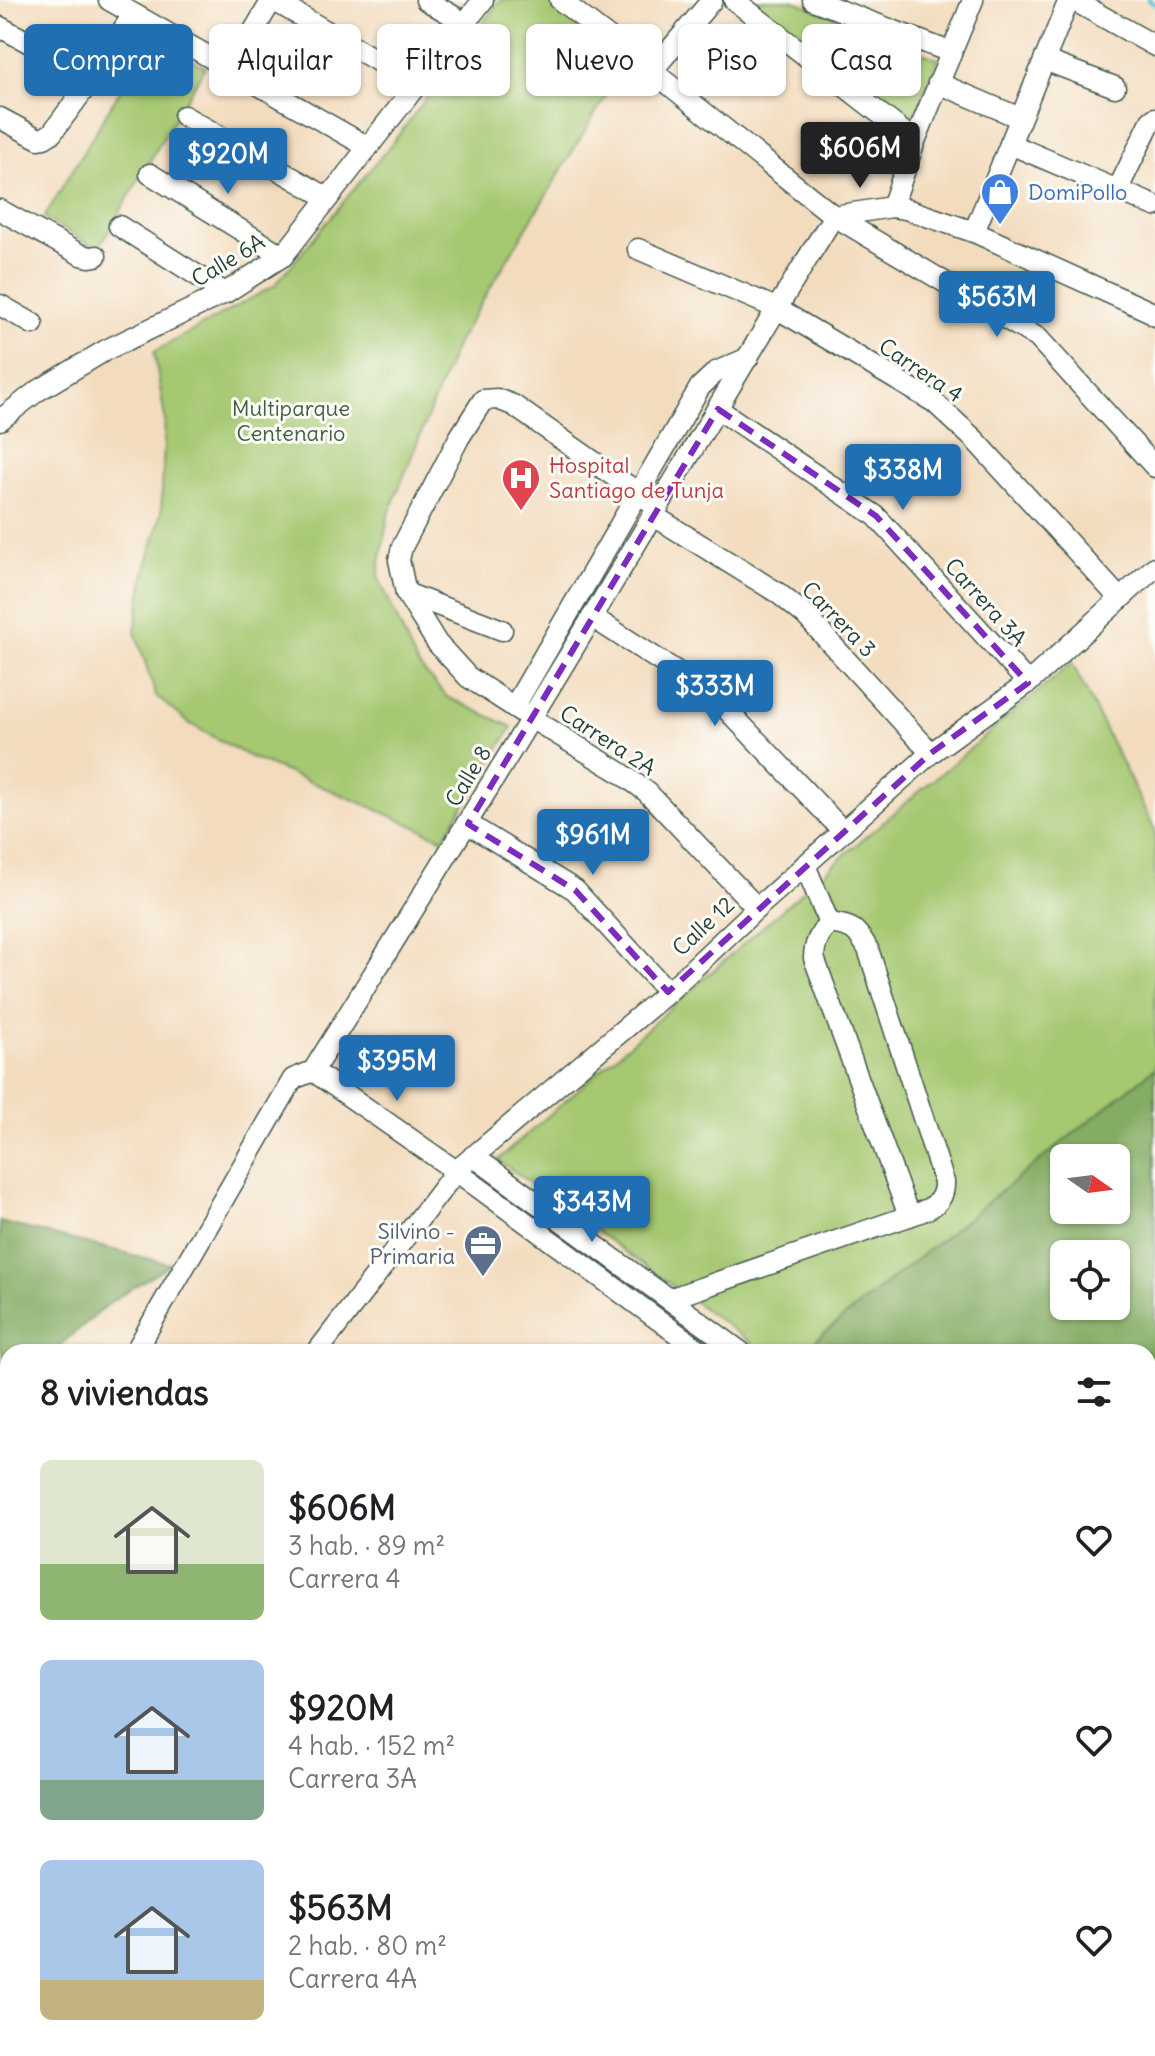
<!DOCTYPE html>
<html lang="es">
<meta charset="utf-8">
<style>
body{margin:0;font-family:Delius,sans-serif;background:#f6f6f6;color:#202124;height:100vh;display:flex;flex-direction:column;font-size:30px;white-space:nowrap}
*{box-sizing:border-box;margin:0}
p{font-size:26px;color:#757577}
.icon{flex:none;width:44px;height:44px;fill:none;stroke:currentColor;stroke-width:2;stroke-linecap:round;stroke-linejoin:round}
.map{position:relative;flex:1;overflow:hidden}
.details{position:absolute;left:0px;top:1344px;width:1156px;height:712px;display:flex;flex-direction:column;background:#fff;border-radius:24px 24px 0 0;box-shadow:0 2px 6px #0004}
.details>*{flex:none}
.guide{position:absolute;left:24px;top:24px;width:1108px;height:72px;display:flex;gap:16px}
.needle{width:52px;rotate:104deg}
.controls{position:absolute;left:1050px;top:1144px;display:grid;gap:16px}
.controls a{display:grid;place-items:center;width:80px;height:80px;border-radius:12px;background:#fff;box-shadow:0 2px 6px #0004;font-size:40px}
.price{position:absolute;translate:-50% -68px;padding:0 18px;border-radius:8px;background:#1f6fb2;color:#fff;font-size:26px;line-height:52px;filter:drop-shadow(0 2px 4px #0008)}
.price::after{content:'';position:absolute;left:50%;top:48px;width:24px;height:18px;margin-left:-12px;background:inherit;clip-path:polygon(0 0,100% 0,50% 100%)}
.price.on{background:#222;color:#fff}
ul{padding:0;list-style:none}
li{display:flex;align-items:center;gap:24px;height:200px;padding:0 40px}
li span{display:grid;place-items:center;flex:none;width:224px;height:160px;border-radius:12px;color:#555}
li>.icon{margin-inline-start:auto}
span .icon{width:96px;height:96px;fill:#fffc;stroke-width:1}
li b{font-size:34px}
h2{display:flex;justify-content:space-between;align-items:center;height:96px;padding:0 40px;font-size:34px}
.tag{padding:0 28px;border-radius:12px;background:#fff;box-shadow:0 2px 6px #0004;font-size:28px;line-height:72px}
.tag.on{background:#1f6fb2;color:#fff}
.map>svg:first-child{display:block}
</style>
<div class="map">
<svg width="1155" height="2056" viewBox="0 0 1155 2056">
<rect width="100%" height="100%" fill="#fdfcf7"/>
<filter id="ink" filterUnits="userSpaceOnUse"><feTurbulence type="fractalNoise" baseFrequency=".0125" numOctaves="2"/><feDisplacementMap in="SourceGraphic" scale="16" xChannelSelector="R" yChannelSelector="G"/><feConvolveMatrix kernelMatrix="1 2 1 2 8 2 1 2 1" color-interpolation-filters="sRGB"/></filter>
<filter id="wash" filterUnits="userSpaceOnUse"><feTurbulence type="fractalNoise" baseFrequency=".006" numOctaves="4" result="noise"/><feDisplacementMap in="SourceGraphic" scale="32" xChannelSelector="R" yChannelSelector="G"/><feGaussianBlur stdDeviation="1.8" result="paint"/><feColorMatrix in="noise" values="0 0 0 0 0 0 0 0 0 0 0 0 0 0 0 0 0 1.4 0 .05"/><feComposite in="paint" operator="in"/></filter>
<g filter="url(#wash)">
<rect width="100%" height="100%" fill="#f3dcbe"/>
<g fill="#a5c871" stroke="#628252" stroke-width="2">
<path d="M500 0H548L627 61 457 343 388 516 378 576 417 664 447 697 512 727 443 839 371 807 250 757 190 724 156 696 135 631 144 577 161 514 165 418 154 352 275 285 398 136Z"/>
<path d="M748 0H792L938 59 912 121Z"/>
<path d="M152 37 205 67 98 249 44 218Z"/>
<path d="M1072 663 1155 830V1068L801 1352H764L498 1160 850 850Z"/>
</g>
<g fill="#84ac63" stroke="#52744c" stroke-width="2" fill-rule="evenodd">
<path d="M1155 1068V1357L1148 1360V1352H801ZM1064 1158H1116V1210H1064ZM1064 1254H1116V1306H1064Z"/>
<path d="M0 1222 170 1264 112 1301 52 1352H8V1364L0 1348Z"/>
</g>
<g fill="none" stroke-linecap="round" stroke-linejoin="round">
<path stroke="#4fb8cd" stroke-width="5" d="M1149 0 1155 4"/>
</g>
</g>
<g filter="url(#ink)">
<g fill="none" stroke-linecap="round" stroke-linejoin="round">
<g stroke="#3f5549" stroke-width="23">
<g id="minor">
<path d="M109 0 368 147"/>
<path d="M273 0 417 84"/>
<path d="M426 0 465 23"/>
<path d="M560 0 652 71 834 216 1038 338 1155 467"/>
<path d="M734 0 915 141"/>
<path d="M813 0 950 52"/>
<path d="M1073 0 1155 46"/>
<path d="M0 27 93 77"/>
<path d="M1044 60 1115 87"/>
<path d="M231 69 272 0"/>
<path d="M652 71 712 0"/>
<path d="M938 83 1020 118"/>
<path d="M184 116 328 198"/>
<path d="M0 118 39 139 44 138 52 133 93 77 133 14"/>
<path d="M1010 144 1155 206"/>
<path d="M150 174 283 256"/>
<path d="M1118 189 1151 121 1155 118"/>
<path d="M892 207 915 141 973 0"/>
<path d="M0 210 81 255 90 257 96 256"/>
<path d="M834 216 892 207 906 209 974 232 1151 312 1155 316"/>
<path d="M119 226 225 293"/>
<path d="M974 232 1069 0"/>
<path d="M638 249 776 308 934 402 975 440 1120 599"/>
<path d="M0 305 33 324"/>
<path d="M718 409 876 516 1028 683"/>
<path d="M0 420 36 392 106 350 225 293 283 256 483 0"/>
<path d="M654 516 778 593 805 615 931 753"/>
<path d="M406 593 437 643 468 677 531 718 621 773 647 792 757 908"/>
<path d="M592 617 713 695 843 831"/>
<path d="M502 630 406 593 399 560 402 547 459 438 483 400 497 399 513 405 658 507"/>
<path d="M514 707 700 387 716 372 748 358"/>
<path d="M468 824 575 890 668 992"/>
<path d="M829 923C852 926 856 928 868 949L944 1182C945 1205 927 1210 909 1216"/>
<path d="M313 1071 456 1171 702 1352"/>
<path d="M473 1156 741 1352"/>
<path d="M669 1299 909 1216 814 958C814 944 819 934 829 923L805 865"/>
<path d="M135 1352 293 1079 313 1071C428 887 542 703 652 517 713 417 771 315 834 216"/>
<path d="M317 1352 456 1171 668 992 757 908 931 753 1028 683 1155 567"/>
<path d="M1148 1640 1155 1647"/>
<path d="M1148 1661 1155 1666"/>
<path d="M0 1685 8 1684"/>
<path d="M0 1768 8 1757"/>
<path d="M0 1895 8 1902"/>
<path d="M0 1995 8 1984"/>
<path d="M169 2048 177 2056"/>
<path d="M381 2048 384 2056"/>
<path d="M615 2048 618 2056"/>
<path d="M398 2056 423 2048"/>
</g>
</g>
<g stroke="#3f5549" stroke-width="27">
<g id="major">
<path d="M1148 1926 1155 1924"/>
<path d="M1148 1953 1155 1950"/>
<path d="M748 2056 773 2048"/>
<path d="M835 2056 859 2048"/>
</g>
</g>
<use href="#minor" stroke="#fff" stroke-width="20"/>
<use href="#major" stroke="#fff" stroke-width="24"/>
</g>
</g>
<path fill="none" stroke="#7b2cbf" stroke-width="6" stroke-dasharray="16 10" stroke-linejoin="round" d="M718 409 876 516 1028 683 931 753 668 992 575 890 468 824Z"/>
<defs>
<g id="shop-pin" transform="scale(2)"><path d="M0 17L-7.5 6A9.5 9.5 0 1 1 7.5 6Z" fill="#3f7fe0" stroke="#fdfcf7"/><path d="M-5-2.5h2.3a2.7 3.5 0 0 1 5.4 0H5L5.5 6h-11ZM-1.5-2.5h3a1.5 2.3 0 0 0-3 0Z" fill="#fff"/></g>
<g id="hospital-pin" transform="scale(2)"><path d="M0 17L-7.5 6A9.5 9.5 0 1 1 7.5 6Z" fill="#e0444e" stroke="#fdfcf7"/><path d="M-5-5h3v3.5h4V-5h3V5h-3V1.5h-4V5h-3Z" fill="#fff"/></g>
<g id="office-pin" transform="scale(2)"><path d="M0 17L-7.5 6A9.5 9.5 0 1 1 7.5 6Z" fill="#5c6f8a" stroke="#fdfcf7"/><path d="M-6-3h4V-5.5h4V-3h4V5H-6ZM-1-4.5V-3h2v-1.5ZM-6 0V1H6V0Z" fill="#fff"/></g>
</defs>
<g fill-rule="evenodd">
<use href="#shop-pin" x="1000" y="192"/>
<use href="#hospital-pin" x="521" y="478"/>
<use href="#office-pin" x="483" y="1244"/>
</g>
<g text-anchor="middle" stroke-width="6" stroke-linejoin="round" paint-order="stroke">
<g font-size="22" fill="#366cbe" stroke="#fdfcf7" text-anchor="start">
<text x="1028" y="200">DomiPollo</text>
</g>
<g font-size="22" fill="#1f3d34" stroke="#fdfcf7">
<text transform="translate(228 260) rotate(-31)" y="8">Calle 6A</text>
<text transform="translate(921 370) rotate(34)" y="8">Carrera 4</text>
<text transform="translate(986 602) rotate(48)" y="8">Carrera 3A</text>
<text transform="translate(839 619) rotate(46)" y="8">Carrera 3</text>
<text transform="translate(608 740) rotate(33)" y="8">Carrera 2A</text>
<text transform="translate(468 776) rotate(-59)" y="8">Calle 8</text>
<text transform="translate(703 926) rotate(-43)" y="8">Calle 12</text>
</g>
<g font-size="22" fill="#406043" stroke="#fdfcf7">
<text x="291" y="416">Multiparque<tspan x="291" dy="25">Centenario</tspan></text>
</g>
<g font-size="22" fill="#be3a42" stroke="#fdfcf7" text-anchor="start">
<text x="549" y="473">Hospital<tspan x="549" dy="25">Santiago de Tunja</tspan></text>
</g>
<g font-size="22" fill="#4e5e75" stroke="#fdfcf7" text-anchor="end">
<text x="455" y="1239">Silvino -<tspan x="455" dy="25">Primaria</tspan></text>
</g>
</g>
</svg>
<div class="controls">
<a><svg class="needle" viewBox="-14 -14 28 28"><path d="M0-13l5 13h-10z" fill="#e53935"/><path d="M0 13l5-13h-10z" fill="#757577"/></svg></a>
<a><svg class="icon" aria-label="locate" viewBox="0 0 24 24"><circle cx="12" cy="12" r="6"/><path d="M12 2v4M12 18v4M2 12h4M18 12h4"/></svg></a>
</div>
<b class="price on" style="left:860px;top:190px">$606M</b>
<b class="price" style="left:228px;top:196px">$920M</b>
<b class="price" style="left:997px;top:339px">$563M</b>
<b class="price" style="left:903px;top:512px">$338M</b>
<b class="price" style="left:715px;top:728px">$333M</b>
<b class="price" style="left:593px;top:877px">$961M</b>
<b class="price" style="left:397px;top:1103px">$395M</b>
<b class="price" style="left:592px;top:1244px">$343M</b>
<div class="guide">
<a class="tag on">Comprar</a>
<a class="tag">Alquilar</a>
<a class="tag">Filtros</a>
<a class="tag">Nuevo</a>
<a class="tag">Piso</a>
<a class="tag">Casa</a>
</div>
<section class="details">
<h2>8 viviendas<svg class="icon" aria-label="filters" viewBox="0 0 24 24"><path d="M4 7h16M4 17h16"/><circle cx="9" cy="7" r="2"/><circle cx="15" cy="17" r="2"/></svg></h2>
<ul>
<li><span style="background:linear-gradient(#dfe7d0 65%,#8fb573 0)"><svg class="icon" aria-label="home" viewBox="0 0 24 24"><path d="M3 11l9-7 9 7M6 9v11h12V9"/></svg></span><div><b>$606M</b><p>3 hab. · 89 m²</p><p>Carrera 4</p></div><svg class="icon" aria-label="heart" viewBox="0 0 24 24"><path d="M12 20l-8-8c-3-5 5-10 8-4 3-6 11-1 8 4z"/></svg></li>
<li><span style="background:linear-gradient(#a9c7e8 75%,#7fa58c 0)"><svg class="icon" aria-label="home" viewBox="0 0 24 24"><path d="M3 11l9-7 9 7M6 9v11h12V9"/></svg></span><div><b>$920M</b><p>4 hab. · 152 m²</p><p>Carrera 3A</p></div><svg class="icon" aria-label="heart" viewBox="0 0 24 24"><path d="M12 20l-8-8c-3-5 5-10 8-4 3-6 11-1 8 4z"/></svg></li>
<li><span style="background:linear-gradient(#a9c7e8 75%,#c2b280 0)"><svg class="icon" aria-label="home" viewBox="0 0 24 24"><path d="M3 11l9-7 9 7M6 9v11h12V9"/></svg></span><div><b>$563M</b><p>2 hab. · 80 m²</p><p>Carrera 4A</p></div><svg class="icon" aria-label="heart" viewBox="0 0 24 24"><path d="M12 20l-8-8c-3-5 5-10 8-4 3-6 11-1 8 4z"/></svg></li>
</ul>
</section>
</div>
